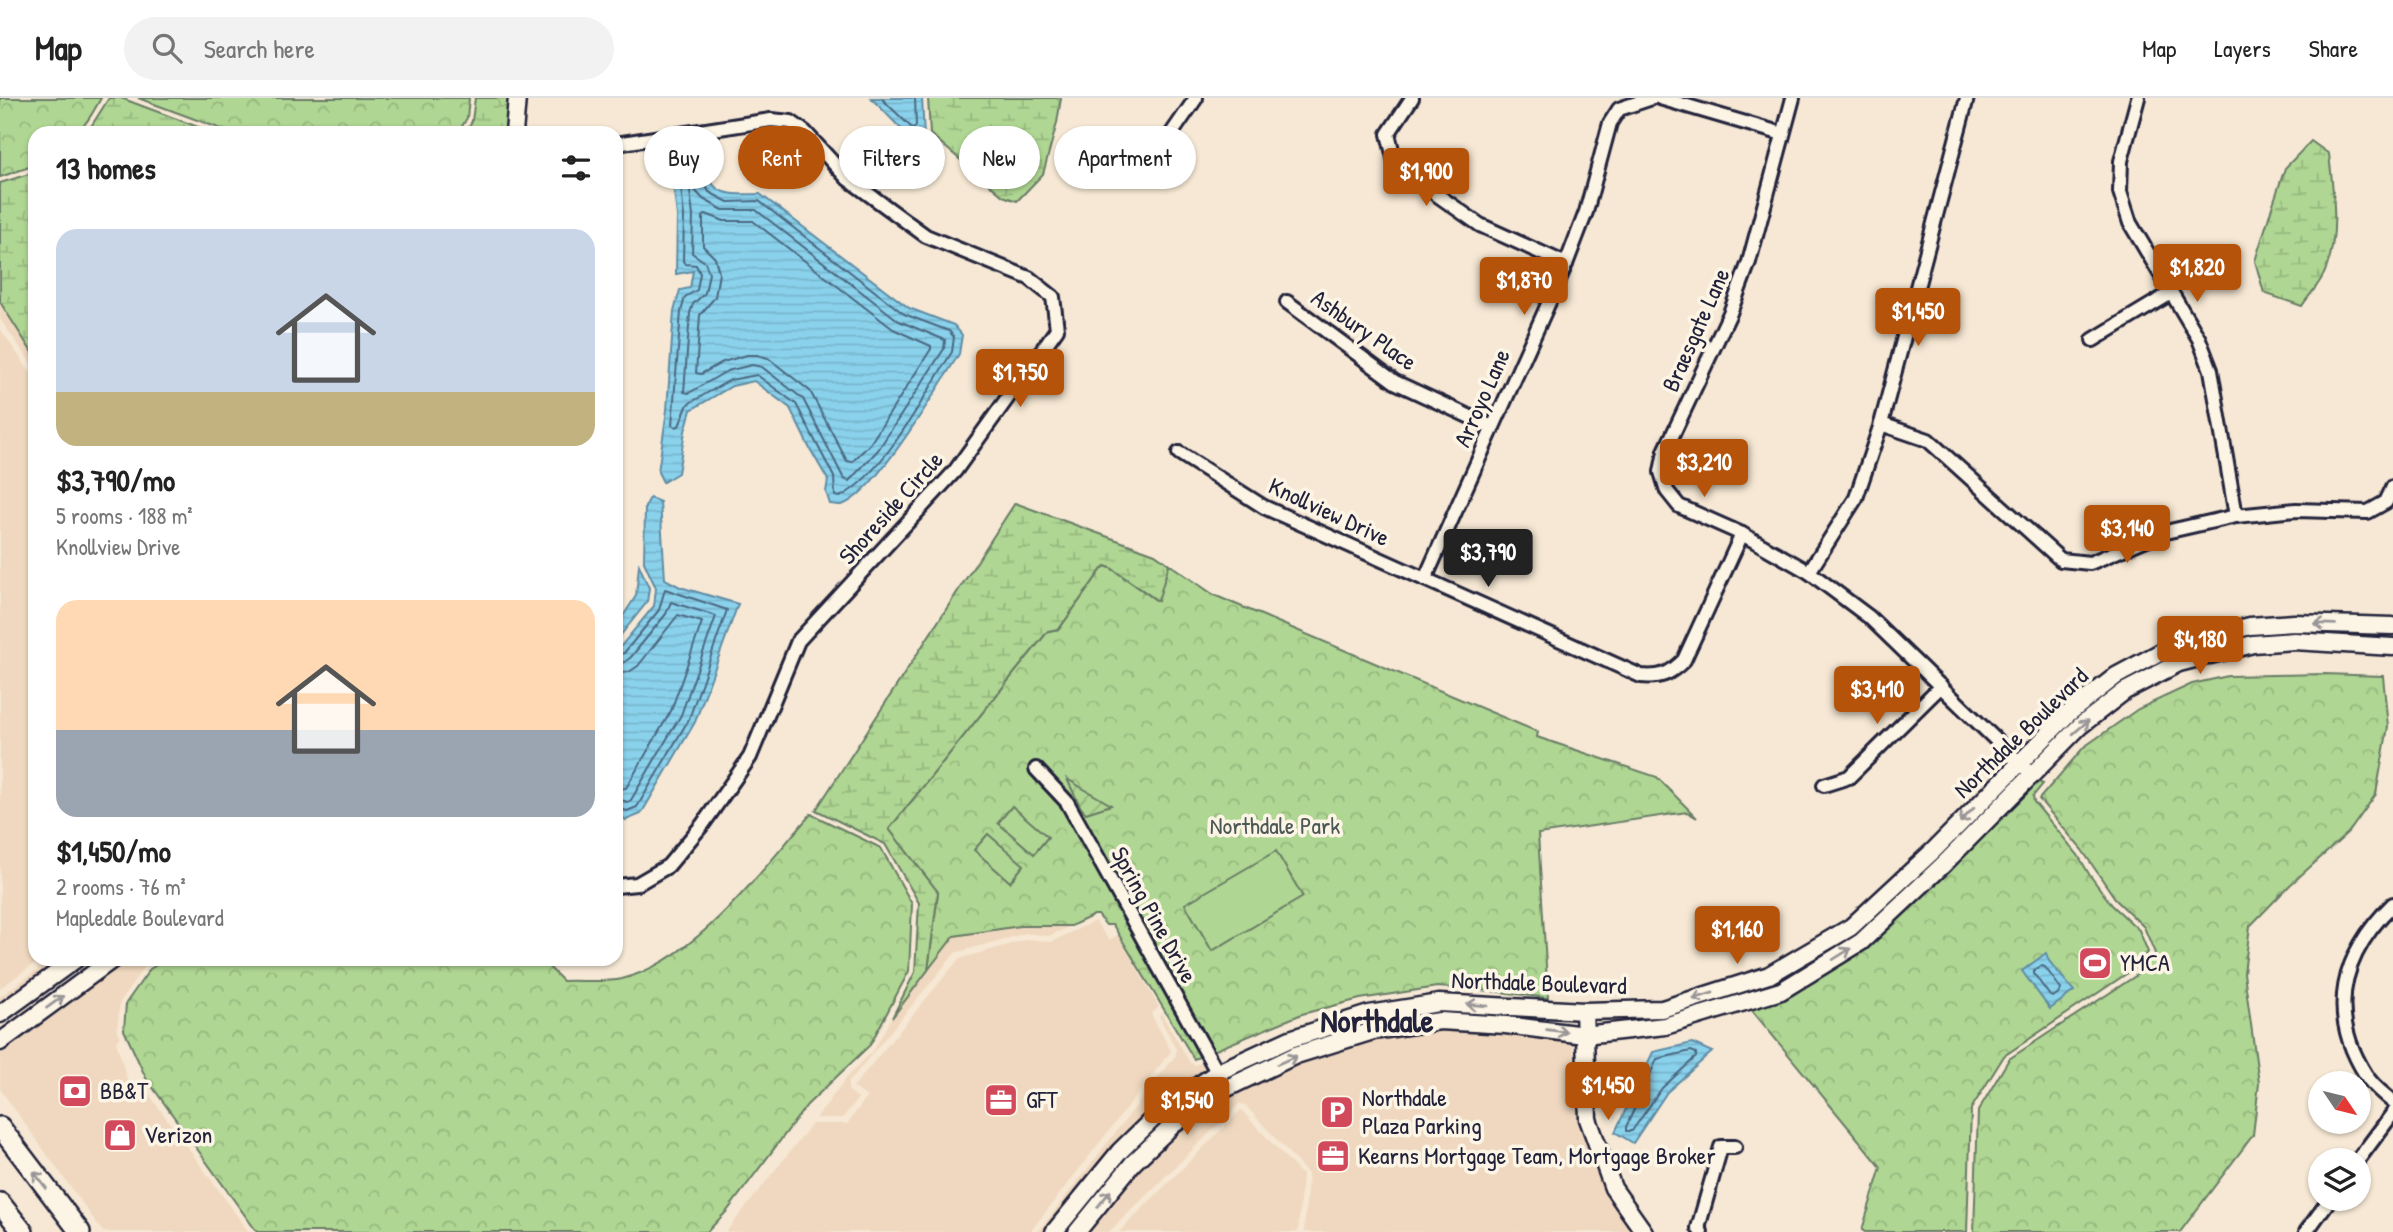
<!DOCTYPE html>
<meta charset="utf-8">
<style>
body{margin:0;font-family:"Patrick Hand",sans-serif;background:#f2f2f2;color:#222;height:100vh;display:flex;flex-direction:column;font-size:26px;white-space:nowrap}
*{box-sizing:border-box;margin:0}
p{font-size:23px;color:#767676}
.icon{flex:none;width:38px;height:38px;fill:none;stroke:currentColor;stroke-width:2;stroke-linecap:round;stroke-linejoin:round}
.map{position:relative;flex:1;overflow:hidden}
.details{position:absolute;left:28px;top:28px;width:595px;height:840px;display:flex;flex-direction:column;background:#fff;border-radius:21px;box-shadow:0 2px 5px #0004}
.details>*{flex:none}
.banner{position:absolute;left:644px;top:28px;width:665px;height:63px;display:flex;gap:14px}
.needle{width:46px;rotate:125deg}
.tools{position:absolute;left:2308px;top:973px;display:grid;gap:14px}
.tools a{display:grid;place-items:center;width:63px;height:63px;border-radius:50%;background:#fff;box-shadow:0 2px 5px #0004;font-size:35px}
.price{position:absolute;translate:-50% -60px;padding:0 16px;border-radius:7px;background:#b45309;color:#fff;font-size:23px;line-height:46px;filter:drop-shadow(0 2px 4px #0008)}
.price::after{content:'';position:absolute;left:50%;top:42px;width:21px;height:16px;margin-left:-10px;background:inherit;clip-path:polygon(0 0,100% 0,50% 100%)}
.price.on{background:#222;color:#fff}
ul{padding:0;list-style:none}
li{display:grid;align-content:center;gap:14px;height:371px;padding:0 28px}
li span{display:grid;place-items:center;height:217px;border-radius:21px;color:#555}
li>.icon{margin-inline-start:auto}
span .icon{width:126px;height:126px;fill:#fffc;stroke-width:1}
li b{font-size:30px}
h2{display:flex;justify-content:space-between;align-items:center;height:84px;padding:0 28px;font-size:30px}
.pill{padding:0 24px;border-radius:32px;background:#fff;box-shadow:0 2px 5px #0004;font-size:24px;line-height:63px}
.pill.on{background:#b45309;color:#fff}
header{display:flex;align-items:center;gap:42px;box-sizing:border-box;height:98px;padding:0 35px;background:#fff;border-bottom:2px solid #e0e0e0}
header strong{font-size:33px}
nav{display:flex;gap:38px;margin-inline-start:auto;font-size:24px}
.search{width:490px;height:63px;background:#f2f2f2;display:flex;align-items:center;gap:18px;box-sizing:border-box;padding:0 24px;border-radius:38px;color:#767676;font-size:26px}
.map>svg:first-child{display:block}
</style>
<header>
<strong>Map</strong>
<div class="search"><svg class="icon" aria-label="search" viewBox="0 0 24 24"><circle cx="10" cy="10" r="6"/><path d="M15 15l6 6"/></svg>Search here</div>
<nav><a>Map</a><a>Layers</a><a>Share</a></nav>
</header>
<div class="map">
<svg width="2393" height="1134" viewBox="0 0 2393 1134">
<defs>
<pattern id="forest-crowns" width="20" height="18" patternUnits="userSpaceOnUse" patternTransform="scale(1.75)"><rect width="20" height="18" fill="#afd692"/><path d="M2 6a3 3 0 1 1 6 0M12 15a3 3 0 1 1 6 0" fill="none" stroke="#96b77f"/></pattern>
<pattern id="wetland-marsh" width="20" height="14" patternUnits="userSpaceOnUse" patternTransform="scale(1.75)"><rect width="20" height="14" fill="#afd692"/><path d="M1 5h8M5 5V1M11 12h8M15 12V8" fill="none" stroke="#96b77f"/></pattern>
<pattern id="garden-furrows" width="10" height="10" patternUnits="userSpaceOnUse" patternTransform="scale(1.75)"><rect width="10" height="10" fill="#afd692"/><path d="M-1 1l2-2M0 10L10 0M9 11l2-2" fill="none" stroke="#96b77f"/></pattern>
<pattern id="water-rules" width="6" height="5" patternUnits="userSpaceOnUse" patternTransform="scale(1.75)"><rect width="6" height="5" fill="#8ad2ec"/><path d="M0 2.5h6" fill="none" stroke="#77b4cb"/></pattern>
</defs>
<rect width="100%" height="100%" fill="#f6e8d4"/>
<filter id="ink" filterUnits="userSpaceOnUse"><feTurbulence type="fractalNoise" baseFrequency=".0143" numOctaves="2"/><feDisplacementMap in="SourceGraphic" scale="14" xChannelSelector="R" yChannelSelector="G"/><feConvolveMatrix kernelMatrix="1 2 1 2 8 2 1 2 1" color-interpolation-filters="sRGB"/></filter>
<g filter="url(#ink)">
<g fill="#efd8bf">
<path d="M0 204 35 259 33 268 0 221Z"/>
<path d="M0 231 35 281V861H41L0 890Z"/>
<path d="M1095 823 1109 842 1118 837 1159 909 1151 916 1171 953 1030 1134H726L812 1026H847L867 999 853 989 959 861 1029 841 1051 844Z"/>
<path d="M1020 828H1071L1049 838 1026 835 955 855 848 985V992L858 1000 843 1020H816L848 978 874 952 891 920 954 838Z"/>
<path d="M52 861H63L0 907V899Z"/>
<path d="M126 861H154L146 866 120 904 117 931 120 939 116 943 128 985 143 988 249 1134H103L0 991V954Z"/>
<path d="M1161 915 1190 965 1195 967 1205 964 1209 971 1156 1007 1113 1048 1044 1134H1038L1176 957V951L1159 918Z"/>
<path d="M1438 931 1506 934 1572 943 1578 981 1580 1021 1607 1094 1635 1134H1304L1308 1076 1246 1008 1240 1005 1109 1134H1087L1139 1070 1178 1033 1229 997 1299 964 1376 941Z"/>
<path d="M1241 1012 1302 1077 1298 1134H1119Z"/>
</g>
<g fill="url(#forest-crowns)" stroke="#687c66" stroke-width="2">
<path d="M0 0H101C79 40 79 35 35 35V67L0 79Z"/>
<path d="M138 0H469L467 20 458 35H232Z"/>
<path d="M1169 466 1214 497 1538 634 1537 639 1657 679 1697 720 1687 714 1538 736 1548 900 1492 893 1437 889 1360 901 1302 916 1194 961 1113 827H1106L1098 817H1094L1071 828H1020L954 838 928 872 938 794 889 731 1048 533 1059 531 1102 471 1105 468 1111 470 1157 503Z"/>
<path d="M2324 576 2383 578 2388 629 2376 696 2349 734 2290 787 2250 828 2244 875 2259 985 2253 1037 2180 1134H1974L1978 1013 2009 961 2140 875 2155 855 2144 829 2117 803 2082 752 2039 701 2084 649 2138 611 2192 586 2228 578Z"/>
<path d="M2036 683 2043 686 2033 698 2034 704 2078 757 2089 776 2112 807 2139 832 2148 854 2135 870 2004 958 1971 1011 1967 1134H1865L1862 1132 1881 1069 1750 910 1781 903 1867 849 1951 771Z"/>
<path d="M811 716 881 750 912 806 909 873 870 947 807 1007 727 1113 707 1134H257L146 980 124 932 126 905 150 871 166 861H541L563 883C581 882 604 885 622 881 697 862 762 771 811 716Z"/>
</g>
<g fill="url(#wetland-marsh)" stroke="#687c66" stroke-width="2">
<path d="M109 0H121L214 35H87Z"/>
<path d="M475 0H509L506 35H466L472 23Z"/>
<path d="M928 0H1061L1057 25 1043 76 1017 103 1003 98 930 36Z"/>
<path d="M2311 43 2329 56C2333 93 2340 135 2326 171 2322 184 2309 197 2302 208L2264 195 2255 163 2272 109 2285 70Z"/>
<path d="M35 74V259L0 204V85Z"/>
<path d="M1015 405 1155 456 1169 466 1158 503 1111 470 1105 468 1102 471 1059 531 1048 533 889 731 938 794 928 872 892 920 915 874 919 805 885 746 816 712Z"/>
</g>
<path fill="url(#garden-furrows)" stroke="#687c66" stroke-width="2" d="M1067 681 1111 707 1086 715 1081 710Z"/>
<g fill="#afd692" stroke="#687c66" stroke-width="2">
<path d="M1012 708 1048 739 1034 756 998 725Z"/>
<path d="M988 736 1024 767 1010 784 974 752Z"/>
<path d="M1276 753 1303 799 1212 853 1185 806Z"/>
</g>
<g fill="url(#water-rules)" stroke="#608ca5" stroke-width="2">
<path d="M871 0H922L924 39 916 46Z"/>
<path d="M696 50C715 93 710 98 760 96L909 210 954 227 962 237 959 256C940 286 872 401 841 407 837 407 833 406 830 406L826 394 828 382 809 349 790 310 754 283 732 288 691 312 685 333 678 375 663 384 658 374 667 312 674 213 680 192 690 190 693 173 676 176 677 118 672 78 683 53Z"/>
<path d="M650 400 660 404 665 481 680 489 738 506 695 624 641 716 626 722 616 715V554L654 508 656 490 644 464 645 409Z"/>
<path d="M639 467 649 490 647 504 616 543V529L636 498Z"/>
<path d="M2046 855 2049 863 2074 893 2050 911 2022 873Z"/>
<path d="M1692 945 1712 954 1667 994 1633 1045 1615 1034 1653 954Z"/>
</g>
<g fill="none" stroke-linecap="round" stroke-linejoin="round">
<g stroke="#4c6882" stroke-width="2">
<path d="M881 0 913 31 916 28 915 0"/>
<path d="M689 59 693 61 709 94 728 104 759 103 904 216 949 233 954 239 952 254C925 296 884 376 840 399L835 398 834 379 796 306 757 277 730 282 688 306 679 328 675 329 672 327 681 214 685 199 697 192 700 175 696 167 685 166 683 163 684 118 680 79Z"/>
<path d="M693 90 703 101 723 112H756L899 223 945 242 944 251 878 352 849 383 844 381 803 301 762 269 752 267 727 273 689 295 684 294 690 215 693 206 705 195 709 175 705 164 692 155 693 118 690 93Z"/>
<path d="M706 116 724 123H753L893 231 931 248V251L870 346 852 364 847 363 810 293 768 260 757 257H747L723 264 701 276 696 275 700 217 715 199 719 175 715 160 703 148V119Z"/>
<path d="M616 557 624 555 659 512 665 491 727 512 689 621 637 709 627 713 616 710"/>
<path d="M616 566 625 564 631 559 666 516 671 504 716 518 681 617 631 702 628 704 616 701"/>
<path d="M616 576 629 574 638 568 678 517 702 524 671 613 626 690 616 691"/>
<path d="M2041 868 2045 869 2061 891 2060 894 2053 899 2050 898 2034 876V872Z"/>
<path d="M1691 953 1696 955V959L1662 990 1632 1033H1626V1029L1657 961Z"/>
</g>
<g stroke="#22223b" stroke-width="18">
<g id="minor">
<path d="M1412 0 1388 36 1396 68 1480 127 1566 166"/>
<path d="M1660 0 1783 36"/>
<path d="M1793 0 1749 164 1730 215 1665 353 1661 374 1667 393 1679 408 1742 436 1809 474 1869 519 2026 671"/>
<path d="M2138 0 2121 63 2120 94 2130 125 2199 241 2211 272 2236 418"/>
<path d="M616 46 771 22 791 24 805 34 848 81 926 138 1029 180 1053 199 1057 231 955 373 798 543 750 659 703 726 668 768 637 786 616 788"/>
<path d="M1152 64 1196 0"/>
<path d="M1287 204 1395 284 1492 329"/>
<path d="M2093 242 2171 195"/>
<path d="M1881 326 1928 342 2061 462 2090 465 2161 435 2236 418 2296 412 2368 414 2386 404 2393 389"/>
<path d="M1179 355 1264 409 1641 578C1661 580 1670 576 1684 562L1742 436"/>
<path d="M1809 474 1856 400 1881 326 1967 0"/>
<path d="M1425 481 1566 166 1586 114 1610 25 1619 11 1652 0"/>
<path d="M1036 671 1067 704 1221 981"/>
<path d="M1824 687 1849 679 1941 588"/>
<path d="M2393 806C2342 856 2326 914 2366 977 2372 988 2384 996 2393 1004"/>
<path d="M2358 1062 2393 1015"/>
<path d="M1701 1134 1698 1130 1721 1049H1735"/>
<path d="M2306 1134 2330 1101"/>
</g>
</g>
<g stroke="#22223b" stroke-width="21">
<g id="tertiary">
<path d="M514 35 517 0"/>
<path d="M1584 913 1588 1021 1613 1090 1644 1134"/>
<path d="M0 916 76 861"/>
<path d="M0 944 113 861"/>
<path d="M1054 1134 1120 1053 1161 1013 1218 974 1290 941 1369 916 1439 905 1584 913 1662 911 1769 877 1851 829 1933 753 2069 615 2116 578 2172 548 2250 528 2294 525 2393 528"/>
<path d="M1077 1134 1133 1065 1173 1027 1225 991 1296 957 1373 933 1440 923 1506 927 1584 937 1665 928 1781 893 1861 844 1945 765 2080 628 2125 593 2179 565 2253 546 2294 543 2393 549"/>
</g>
</g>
<g stroke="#22223b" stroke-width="24">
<g id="primary">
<path d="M0 1029 80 1134"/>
<path d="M0 1105 23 1134"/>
</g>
</g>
<use href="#minor" stroke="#fcf5e5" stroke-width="12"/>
<use href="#tertiary" stroke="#fcf5e5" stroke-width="16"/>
<use href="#primary" stroke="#fcf5e5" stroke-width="19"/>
</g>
<defs><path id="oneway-shaft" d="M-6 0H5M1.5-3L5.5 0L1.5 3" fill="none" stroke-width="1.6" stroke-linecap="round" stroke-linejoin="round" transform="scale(1.75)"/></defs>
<g stroke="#9a9698">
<use href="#oneway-shaft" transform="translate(2325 526) rotate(-178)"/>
<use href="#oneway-shaft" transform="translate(2081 629) rotate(-41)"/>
<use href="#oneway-shaft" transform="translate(1967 717) rotate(134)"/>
<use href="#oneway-shaft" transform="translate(1842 856) rotate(-32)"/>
<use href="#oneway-shaft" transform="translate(1703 898) rotate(163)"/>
<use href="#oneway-shaft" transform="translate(55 904) rotate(-36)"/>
<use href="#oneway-shaft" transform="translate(1477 907) rotate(-176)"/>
<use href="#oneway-shaft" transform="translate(1557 933) rotate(7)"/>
<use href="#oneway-shaft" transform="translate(1287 962) rotate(-24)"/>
<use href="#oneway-shaft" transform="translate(40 1082) rotate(-128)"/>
<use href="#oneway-shaft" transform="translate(1104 1101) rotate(-51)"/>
</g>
</g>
<defs>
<g id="stadium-square" transform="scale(1.75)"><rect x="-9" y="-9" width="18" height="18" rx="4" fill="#d1495b" stroke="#fcf5e5"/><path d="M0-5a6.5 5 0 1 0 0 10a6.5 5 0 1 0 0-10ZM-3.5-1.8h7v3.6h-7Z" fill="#fff"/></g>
<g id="bank-square" transform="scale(1.75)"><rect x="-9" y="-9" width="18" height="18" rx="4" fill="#d1495b" stroke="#fcf5e5"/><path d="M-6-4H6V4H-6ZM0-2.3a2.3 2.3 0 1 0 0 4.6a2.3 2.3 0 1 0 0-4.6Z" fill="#fff"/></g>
<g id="office-square" transform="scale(1.75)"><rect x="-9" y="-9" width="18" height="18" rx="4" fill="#d1495b" stroke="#fcf5e5"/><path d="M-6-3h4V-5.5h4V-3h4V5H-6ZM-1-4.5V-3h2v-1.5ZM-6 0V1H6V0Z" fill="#fff"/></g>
<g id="parking-square" transform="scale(1.75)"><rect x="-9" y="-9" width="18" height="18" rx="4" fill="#d1495b" stroke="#fcf5e5"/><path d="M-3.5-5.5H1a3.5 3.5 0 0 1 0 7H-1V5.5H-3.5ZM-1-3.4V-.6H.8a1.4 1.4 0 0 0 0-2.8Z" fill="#fff"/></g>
<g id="shop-square" transform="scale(1.75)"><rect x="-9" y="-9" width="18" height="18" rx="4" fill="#d1495b" stroke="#fcf5e5"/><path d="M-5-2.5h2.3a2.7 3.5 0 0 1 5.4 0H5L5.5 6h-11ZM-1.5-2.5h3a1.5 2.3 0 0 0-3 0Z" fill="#fff"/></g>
</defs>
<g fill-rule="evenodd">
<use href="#stadium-square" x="2095" y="865"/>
<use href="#bank-square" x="75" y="993"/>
<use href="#office-square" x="1001" y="1002"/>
<use href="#parking-square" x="1337" y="1014"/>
<use href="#shop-square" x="120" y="1037"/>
<use href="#office-square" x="1333" y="1058"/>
</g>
<g text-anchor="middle" stroke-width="7" stroke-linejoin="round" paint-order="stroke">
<g font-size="24" fill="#22223b" stroke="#fcf5e5">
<text transform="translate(1364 232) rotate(35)" y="8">Ashbury Place</text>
<text transform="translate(1696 232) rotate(-66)" y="8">Braesgate Lane</text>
<text transform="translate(1482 300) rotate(-66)" y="8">Arroyo Lane</text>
<text transform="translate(891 410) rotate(-48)" y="8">Shoreside Circle</text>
<text transform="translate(1329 414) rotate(25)" y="8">Knollview Drive</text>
<text transform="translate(2021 635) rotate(-44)" y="8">Northdale Boulevard</text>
<text transform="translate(1154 817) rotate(61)" y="8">Spring Pine Drive</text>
<text transform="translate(1539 885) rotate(2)" y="8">Northdale Boulevard</text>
</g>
<g font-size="24" fill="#4c5855" stroke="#fcf5e5">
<text x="1275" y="736">Northdale Park</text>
</g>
<g font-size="24" fill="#22223b" stroke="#fcf5e5" text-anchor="start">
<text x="2120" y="873">YMCA</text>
<text x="100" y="1001">BB&amp;T</text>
<text x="1362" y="1008">Northdale<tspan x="1362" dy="28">Plaza Parking</tspan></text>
<text x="1026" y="1010">GFT</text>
<text x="144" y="1045">Verizon</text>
<text x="1358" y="1066">Kearns Mortgage Team, Mortgage Broker</text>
</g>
<g font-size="32" font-weight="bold" fill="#22223b" stroke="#fcf5e5">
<text x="1377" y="934">Northdale</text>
</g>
</g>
</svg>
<div class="tools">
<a><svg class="needle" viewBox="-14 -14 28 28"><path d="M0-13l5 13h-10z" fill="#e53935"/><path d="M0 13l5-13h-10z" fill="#767676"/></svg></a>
<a><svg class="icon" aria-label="layers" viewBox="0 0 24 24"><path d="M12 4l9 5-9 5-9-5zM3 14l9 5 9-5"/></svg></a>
</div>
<b class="price" style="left:1426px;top:110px">$1,900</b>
<b class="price" style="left:2197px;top:206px">$1,820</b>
<b class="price" style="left:1524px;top:219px">$1,870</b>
<b class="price" style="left:1918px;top:250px">$1,450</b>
<b class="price" style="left:1020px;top:311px">$1,750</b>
<b class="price" style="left:1704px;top:401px">$3,210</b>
<b class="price" style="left:2127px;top:467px">$3,140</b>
<b class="price on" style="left:1488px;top:491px">$3,790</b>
<b class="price" style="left:2200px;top:578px">$4,180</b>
<b class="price" style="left:1877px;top:628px">$3,410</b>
<b class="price" style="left:1737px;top:868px">$1,160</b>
<b class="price" style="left:1608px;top:1024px">$1,450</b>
<b class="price" style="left:1187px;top:1039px">$1,540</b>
<div class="banner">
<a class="pill">Buy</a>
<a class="pill on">Rent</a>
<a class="pill">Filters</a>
<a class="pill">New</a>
<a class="pill">Apartment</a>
</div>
<section class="details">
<h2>13 homes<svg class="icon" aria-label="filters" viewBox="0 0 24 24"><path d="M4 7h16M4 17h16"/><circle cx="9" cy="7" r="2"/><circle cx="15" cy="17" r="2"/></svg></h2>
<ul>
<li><span style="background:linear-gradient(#c9d6e8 75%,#c2b280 0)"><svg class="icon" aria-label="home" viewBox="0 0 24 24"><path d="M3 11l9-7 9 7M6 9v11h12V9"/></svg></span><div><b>$3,790/mo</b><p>5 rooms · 188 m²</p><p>Knollview Drive</p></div></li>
<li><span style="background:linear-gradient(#ffd9b3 60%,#9aa5b1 0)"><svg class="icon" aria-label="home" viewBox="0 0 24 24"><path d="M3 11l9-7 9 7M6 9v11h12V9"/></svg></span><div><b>$1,450/mo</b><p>2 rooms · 76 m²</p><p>Mapledale Boulevard</p></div></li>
</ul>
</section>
</div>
